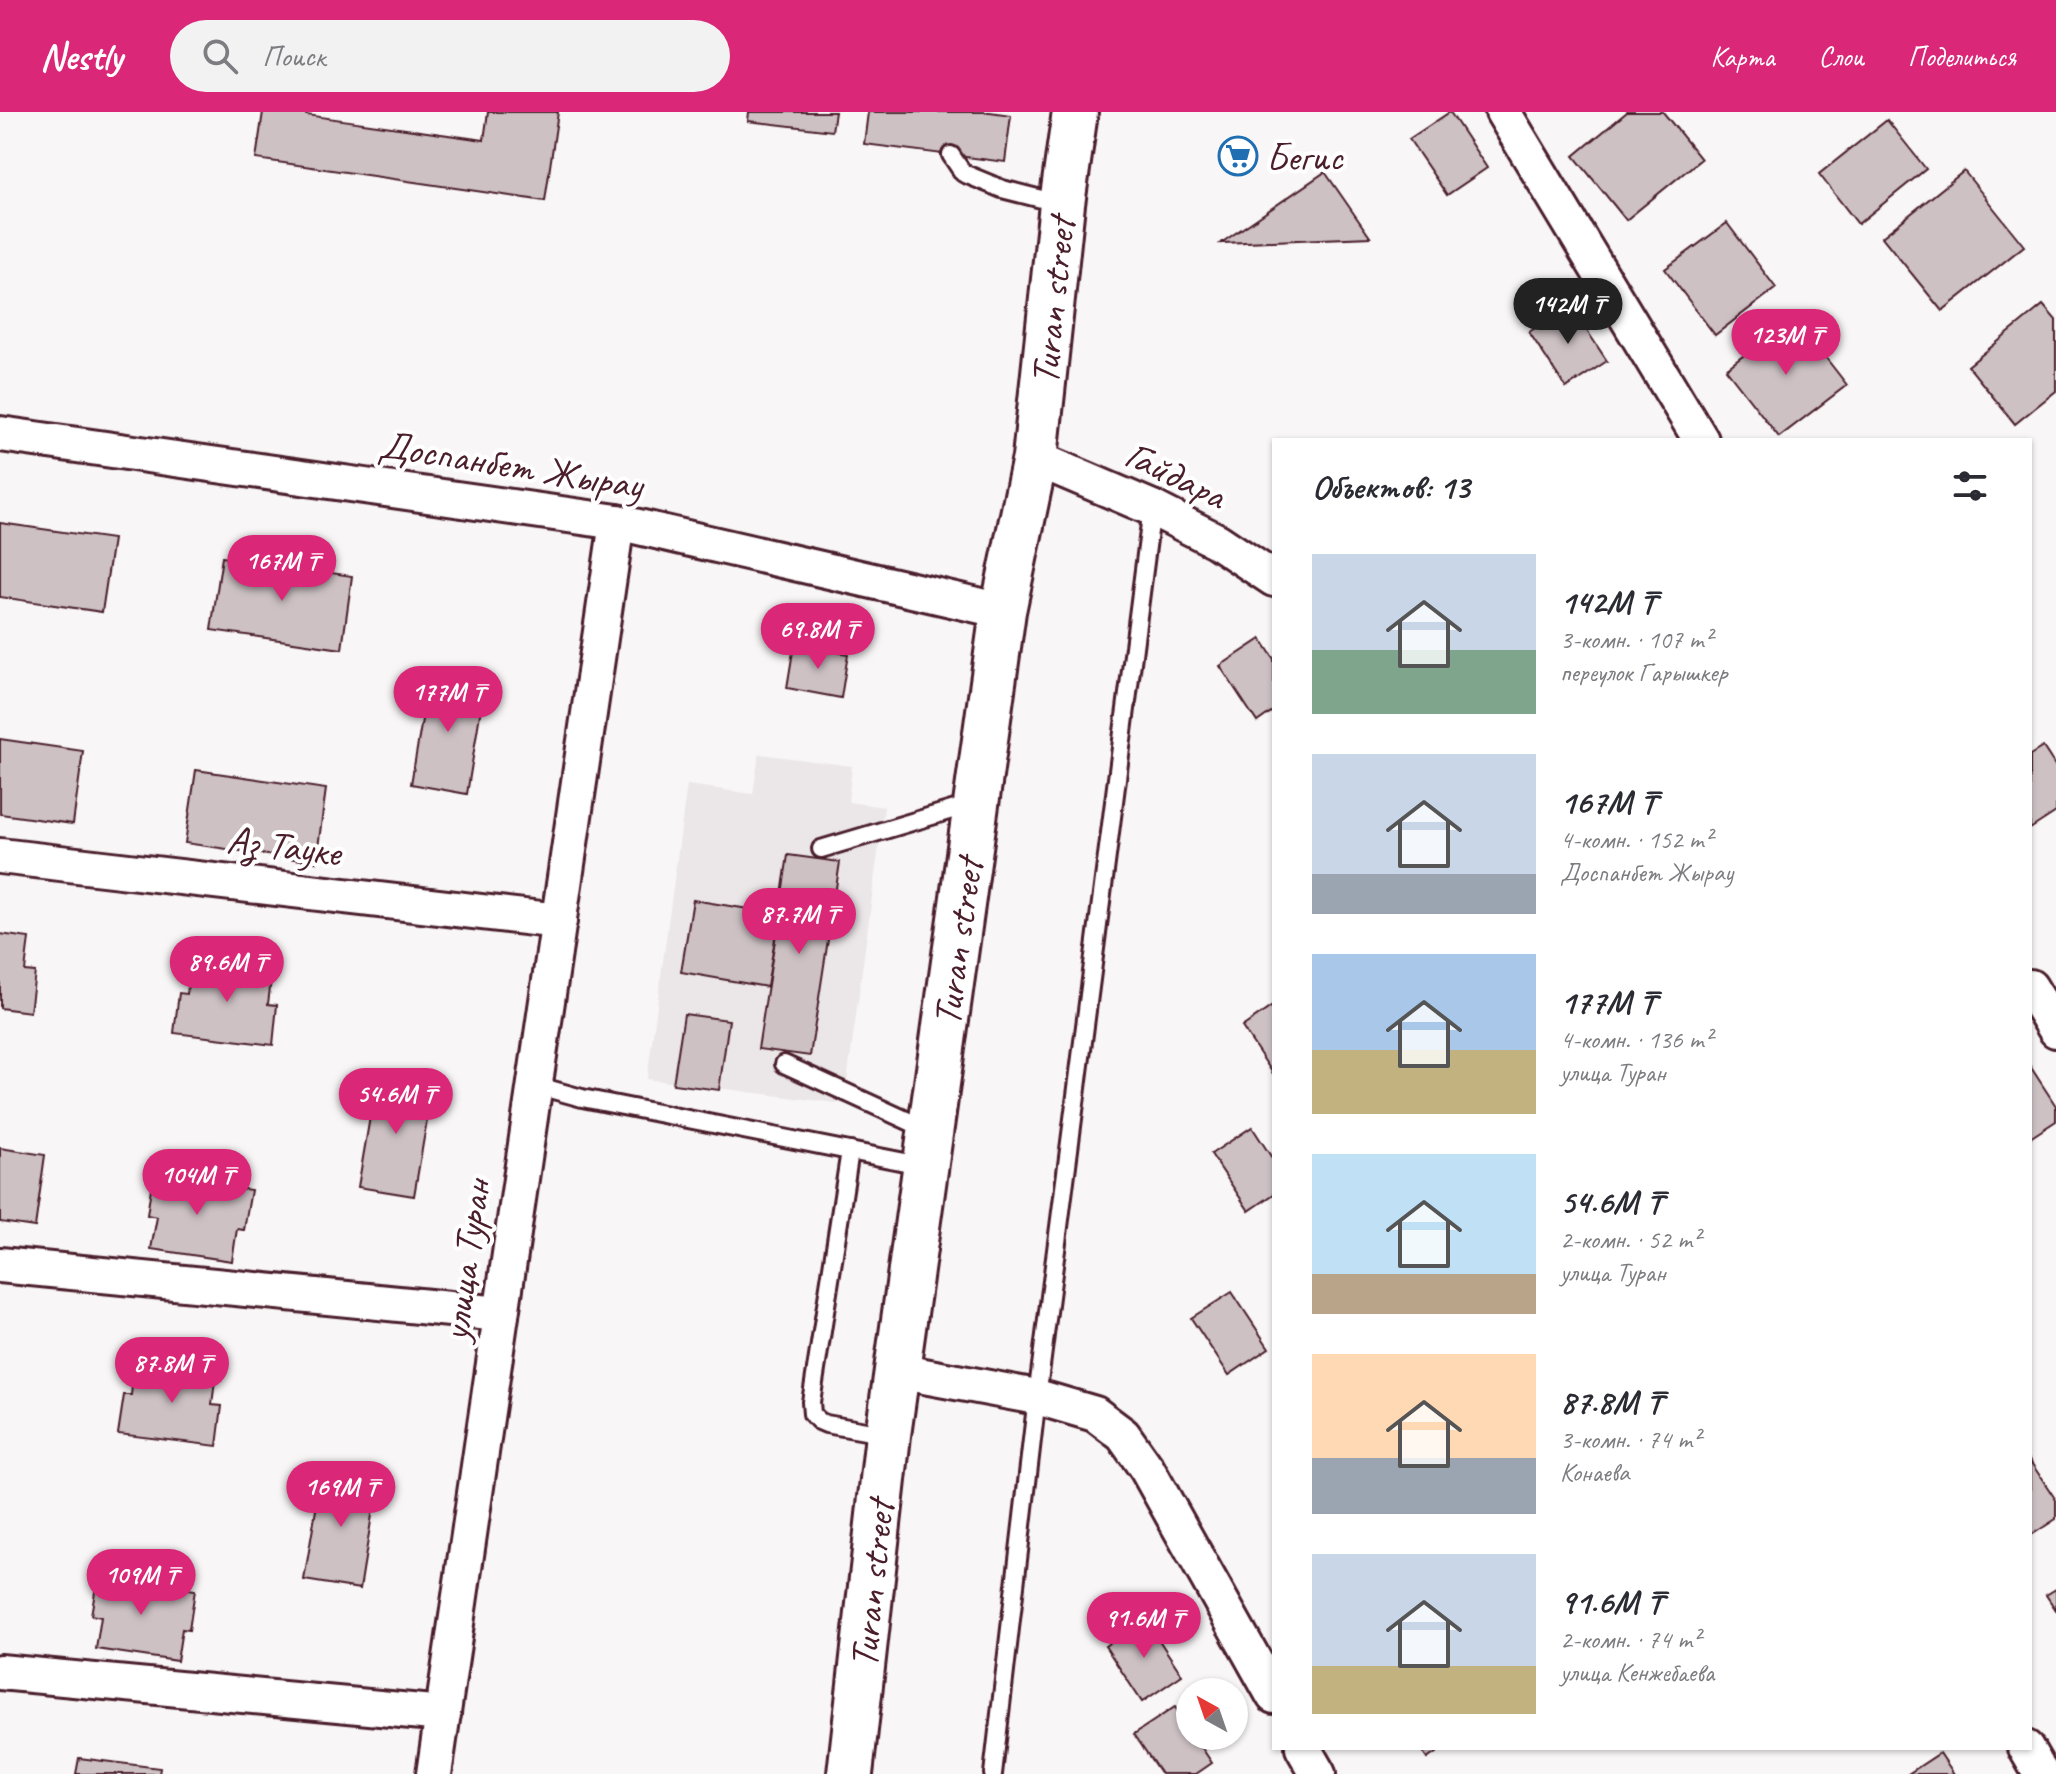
<!DOCTYPE html>
<html lang="ru">
<meta charset="utf-8">
<style>
body{margin:0;font-family:Caveat,sans-serif;background:#f2f2f3;color:#2b2b33;height:100vh;display:flex;flex-direction:column;font-size:30px;white-space:nowrap}
*{box-sizing:border-box;margin:0}
p{font-size:26px;color:#7c7c81}
.icon{flex:none;width:44px;height:44px;fill:none;stroke:currentColor;stroke-width:2;stroke-linecap:round;stroke-linejoin:round}
.map{position:relative;flex:1;overflow:hidden}
.sheet{position:absolute;left:1272px;top:326px;width:760px;height:1312px;display:flex;flex-direction:column;background:#fff;border-radius:0px;box-shadow:0 2px 6px #0004}
.sheet>*{flex:none}
.needle{width:52px;rotate:320deg}
.buttons{position:absolute;left:1176px;top:1566px;display:grid;gap:16px}
.buttons a{display:grid;place-items:center;width:72px;height:72px;border-radius:50%;background:#fff;box-shadow:0 2px 6px #0004;font-size:40px}
.price{position:absolute;translate:-50% -68px;padding:0 18px;border-radius:28px;background:#db2777;color:#fff;font-size:26px;line-height:52px;filter:drop-shadow(0 2px 4px #0008)}
.price::after{content:'';position:absolute;left:50%;top:48px;width:24px;height:18px;margin-left:-12px;background:inherit;clip-path:polygon(0 0,100% 0,50% 100%)}
.price.selected{background:#222;color:#fff}
ul{padding:0;list-style:none}
li{display:flex;align-items:center;gap:24px;height:200px;padding:0 40px}
li span{display:grid;place-items:center;flex:none;width:224px;height:160px;border-radius:0px;color:#555}
li>.icon{margin-inline-start:auto}
span .icon{width:96px;height:96px;fill:#fffc;stroke-width:1}
li b{font-size:34px}
h2{display:flex;justify-content:space-between;align-items:center;height:96px;padding:0 40px;font-size:34px}
header{display:flex;align-items:center;gap:48px;box-sizing:border-box;height:112px;padding:0 40px;background:#db2777;color:#fff}
header strong{font-size:38px}
nav{display:flex;gap:44px;margin-inline-start:auto;font-size:28px}
.search{width:560px;height:72px;background:#f2f2f3;display:flex;align-items:center;gap:20px;box-sizing:border-box;padding:0 28px;border-radius:44px;color:#7c7c81;font-size:30px}
.map>svg:first-child{display:block}
</style>
<header>
<strong>Nestly</strong>
<div class="search"><svg class="icon" aria-label="search" viewBox="0 0 24 24"><circle cx="10" cy="10" r="6"/><path d="M15 15l6 6"/></svg>Поиск</div>
<nav><a>Карта</a><a>Слои</a><a>Поделиться</a></nav>
</header>
<div class="map">
<svg width="2056" height="1662" viewBox="0 0 2056 1662">
<rect width="100%" height="100%" fill="#f8f6f7"/>
<filter id="ink" filterUnits="userSpaceOnUse"><feTurbulence type="fractalNoise" baseFrequency=".0125" numOctaves="2"/><feDisplacementMap in="SourceGraphic" scale="16" xChannelSelector="R" yChannelSelector="G"/><feConvolveMatrix kernelMatrix="1 2 1 2 8 2 1 2 1" color-interpolation-filters="sRGB"/></filter>
<g filter="url(#ink)">
<path fill="#ebe6e8" d="M759 642 852 654 848 690 884 695 844 992 647 967 687 673 753 682Z"/>
<g fill="#cdc1c4" stroke="#4a1f2b" stroke-width="2">
<path d="M263 0H306V3L484 28 488 0H558L545 89 256 47Z"/>
<path d="M749 0H835L832 19 748 9Z"/>
<path d="M868 0H990L1011 3 1005 50 864 32Z"/>
<path d="M1450 0 1487 56 1447 83 1409 27Z"/>
<path d="M1627 0H1663L1701 47 1626 108 1574 44Z"/>
<path d="M1887 8 1926 57 1858 112 1819 62Z"/>
<path d="M1964 59 2024 134 1942 199 1882 125Z"/>
<path d="M1325 60 1370 125 1221 131Z"/>
<path d="M1727 111 1776 176 1715 223 1665 157Z"/>
<path d="M1570 193 1607 249 1566 276 1529 220Z"/>
<path d="M2043 193 2056 208V279L2015 312 1968 254Z"/>
<path d="M1794 205 1847 273 1779 325 1726 257Z"/>
<path d="M0 411 113 427 102 500 0 485Z"/>
<path d="M222 445 352 464 342 537 211 518Z"/>
<path d="M1261 527 1274 547V598L1257 610 1220 554Z"/>
<path d="M794 533 848 542 841 586 787 576Z"/>
<path d="M430 561 485 571 467 682 411 672Z"/>
<path d="M0 627 83 639 73 712 0 702Z"/>
<path d="M2043 635 2056 655V700L2030 717V643Z"/>
<path d="M196 658 326 677 316 750 185 731Z"/>
<path d="M788 743 840 750 810 944 758 937Z"/>
<path d="M693 788 779 802 767 875 681 860Z"/>
<path d="M0 822 29 826 25 859 35 860 30 900 0 896Z"/>
<path d="M191 849 272 859 268 892 277 893 273 933 174 921 179 881 187 882Z"/>
<path d="M1274 893V963L1242 915Z"/>
<path d="M684 902 729 908 719 978 673 972Z"/>
<path d="M2030 954 2056 994V1009L2030 1026Z"/>
<path d="M377 964 433 973 414 1084 358 1075Z"/>
<path d="M1252 1015 1274 1049V1082L1249 1099 1211 1042Z"/>
<path d="M0 1036 45 1043 35 1115 0 1110Z"/>
<path d="M153 1063 251 1078 244 1118 237 1117 232 1149 151 1137 157 1105 147 1103Z"/>
<path d="M1232 1180 1269 1236 1229 1263 1191 1206Z"/>
<path d="M135 1250 216 1260 212 1293 222 1294 217 1334 118 1322 124 1283H131Z"/>
<path d="M2030 1349 2056 1388V1407L2030 1424Z"/>
<path d="M323 1357 378 1366 360 1477 304 1468Z"/>
<path d="M98 1463 195 1478 189 1518 182 1517 177 1549 96 1537 101 1505 91 1503Z"/>
<path d="M2056 1477V1498L2046 1483Z"/>
<path d="M1145 1507 1182 1563 1142 1590 1105 1534Z"/>
<path d="M1175 1595 1190 1618V1624H1194L1212 1651 1196 1662H1161L1134 1622Z"/>
<path d="M1420 1636H1443L1427 1647Z"/>
<path d="M1940 1641 1954 1662H1908Z"/>
<path d="M79 1646 160 1656 159 1662H76Z"/>
</g>
<g fill="none" stroke-linecap="round" stroke-linejoin="round">
<g stroke="#4a1f2b" stroke-width="22">
<g id="lane">
<path d="M951 43 963 61 1002 77 1061 92"/>
<path d="M821 737 972 692"/>
<path d="M784 952 928 1018"/>
<path d="M535 973 582 986 925 1054"/>
<path d="M850 1039 811 1290 812 1302 819 1309 826 1312 888 1323"/>
<path d="M993 1662 1037 1285 1152 396"/>
</g>
</g>
<g stroke="#4a1f2b" stroke-width="40">
<g id="street">
<path d="M1503 0 1701 328"/>
<path d="M0 322 617 410 1003 499"/>
<path d="M1035 346 1152 396 1217 429 1274 467"/>
<path d="M0 744 559 809"/>
<path d="M2030 875 2056 918"/>
<path d="M0 1153 501 1202"/>
<path d="M897 1259 1037 1285 1095 1302 1123 1323 1147 1357 1274 1584"/>
<path d="M0 1560 443 1602"/>
<path d="M1303 1636 1318 1662"/>
<path d="M2026 1636 2041 1662"/>
<path d="M434 1662 617 410"/>
</g>
</g>
<g stroke="#4a1f2b" stroke-width="50">
<path id="primary" d="M850 1662 888 1323 1003 499 1035 346 1062 92 1075 0"/>
</g>
<use href="#lane" stroke="#fff" stroke-width="16"/>
<use href="#street" stroke="#fff" stroke-width="34"/>
<use href="#primary" stroke="#fff" stroke-width="44"/>
</g>
</g>
<defs>
<g id="supermarket-ring" transform="scale(2)"><circle r="9.5" fill="#fff" stroke="#1f6fb2" stroke-width="1.5"/><path d="M-6-5.5h2.5l.6 2H6L4.5 2H-2.5L-4.4-4H-6ZM-1.5 3.2a1.3 1.3 0 1 0 .1 0ZM3 3.2a1.3 1.3 0 1 0 .1 0Z" fill="#1f6fb2"/></g>
</defs>
<g fill-rule="evenodd">
<use href="#supermarket-ring" x="1238" y="44"/>
</g>
<g text-anchor="middle" stroke-width="8" stroke-linejoin="round" paint-order="stroke">
<g font-size="40" fill="#4a1f2b" stroke="#fff" text-anchor="start">
<text x="1266" y="58">Бегис</text>
</g>
<g font-size="40" fill="#4a1f2b" stroke="#fff">
<text transform="translate(1052 189) rotate(-84)" y="14">Turan street</text>
<text transform="translate(511 352) rotate(9)" y="14">Доспанбет Жырау</text>
<text transform="translate(1176 362) rotate(26)" y="14">Гайдара</text>
<text transform="translate(284 733) rotate(7)" y="14">Аз Тауке</text>
<text transform="translate(957 830) rotate(-82)" y="14">Turan street</text>
<text transform="translate(465 1148) rotate(-82)" y="14">улица Туран</text>
<text transform="translate(871 1472) rotate(-84)" y="14">Turan street</text>
</g>
</g>
</svg>
<div class="buttons">
<a><svg class="needle" viewBox="-14 -14 28 28"><path d="M0-13l5 13h-10z" fill="#e53935"/><path d="M0 13l5-13h-10z" fill="#7c7c81"/></svg></a>
</div>
<b class="price selected" style="left:1568px;top:234px">142M ₸</b>
<b class="price" style="left:1786px;top:265px">123M ₸</b>
<b class="price" style="left:282px;top:491px">167M ₸</b>
<b class="price" style="left:818px;top:559px">69.8M ₸</b>
<b class="price" style="left:448px;top:622px">177M ₸</b>
<b class="price" style="left:799px;top:844px">87.7M ₸</b>
<b class="price" style="left:227px;top:892px">89.6M ₸</b>
<b class="price" style="left:396px;top:1024px">54.6M ₸</b>
<b class="price" style="left:197px;top:1105px">104M ₸</b>
<b class="price" style="left:172px;top:1293px">87.8M ₸</b>
<b class="price" style="left:341px;top:1417px">169M ₸</b>
<b class="price" style="left:141px;top:1505px">109M ₸</b>
<b class="price" style="left:1144px;top:1548px">91.6M ₸</b>
<section class="sheet">
<h2>Объектов: 13<svg class="icon" aria-label="filters" viewBox="0 0 24 24"><path d="M4 7h16M4 17h16"/><circle cx="9" cy="7" r="2"/><circle cx="15" cy="17" r="2"/></svg></h2>
<ul>
<li><span style="background:linear-gradient(#c9d6e8 60%,#7fa58c 0)"><svg class="icon" aria-label="home" viewBox="0 0 24 24"><path d="M3 11l9-7 9 7M6 9v11h12V9"/></svg></span><div><b>142M ₸</b><p>3-комн. · 107 m²</p><p>переулок Гарышкер</p></div></li>
<li><span style="background:linear-gradient(#c9d6e8 75%,#9aa5b1 0)"><svg class="icon" aria-label="home" viewBox="0 0 24 24"><path d="M3 11l9-7 9 7M6 9v11h12V9"/></svg></span><div><b>167M ₸</b><p>4-комн. · 152 m²</p><p>Доспанбет Жырау</p></div></li>
<li><span style="background:linear-gradient(#a9c7e8 60%,#c2b280 0)"><svg class="icon" aria-label="home" viewBox="0 0 24 24"><path d="M3 11l9-7 9 7M6 9v11h12V9"/></svg></span><div><b>177M ₸</b><p>4-комн. · 136 m²</p><p>улица Туран</p></div></li>
<li><span style="background:linear-gradient(#bfe0f5 75%,#b9a48a 0)"><svg class="icon" aria-label="home" viewBox="0 0 24 24"><path d="M3 11l9-7 9 7M6 9v11h12V9"/></svg></span><div><b>54.6M ₸</b><p>2-комн. · 52 m²</p><p>улица Туран</p></div></li>
<li><span style="background:linear-gradient(#ffd9b3 65%,#9aa5b1 0)"><svg class="icon" aria-label="home" viewBox="0 0 24 24"><path d="M3 11l9-7 9 7M6 9v11h12V9"/></svg></span><div><b>87.8M ₸</b><p>3-комн. · 74 m²</p><p>Конаева</p></div></li>
<li><span style="background:linear-gradient(#c9d6e8 70%,#c2b280 0)"><svg class="icon" aria-label="home" viewBox="0 0 24 24"><path d="M3 11l9-7 9 7M6 9v11h12V9"/></svg></span><div><b>91.6M ₸</b><p>2-комн. · 74 m²</p><p>улица Кенжебаева</p></div></li>
</ul>
</section>
</div>
